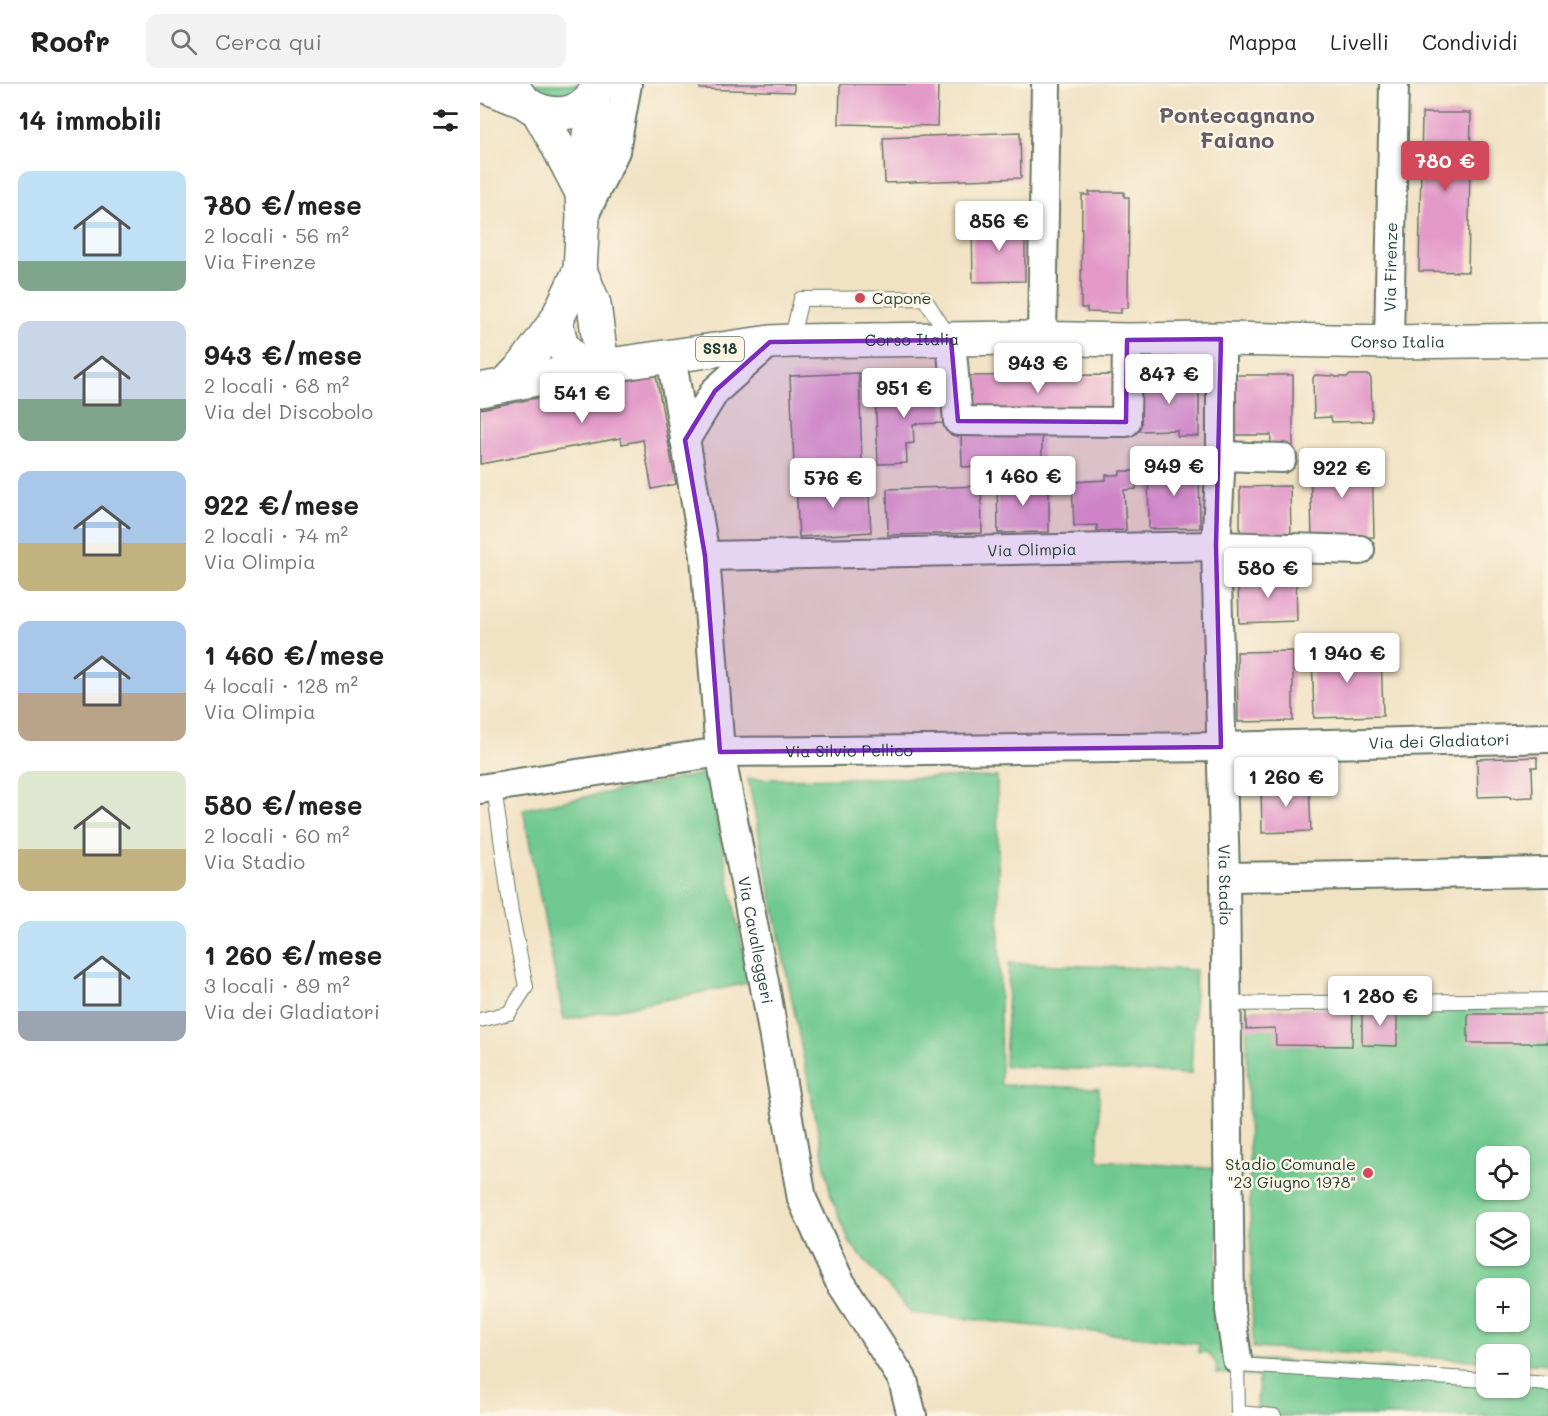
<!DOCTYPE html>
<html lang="it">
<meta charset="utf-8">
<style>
body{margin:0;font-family:Mali,sans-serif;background:#f2f2f2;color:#222;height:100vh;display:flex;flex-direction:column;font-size:22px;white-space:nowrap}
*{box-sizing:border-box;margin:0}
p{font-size:20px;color:#767676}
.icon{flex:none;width:33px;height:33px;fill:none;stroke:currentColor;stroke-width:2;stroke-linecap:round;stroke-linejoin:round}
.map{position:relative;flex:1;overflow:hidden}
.sheet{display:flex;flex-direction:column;background:#fff;width:480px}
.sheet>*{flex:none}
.fabs{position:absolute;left:996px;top:1062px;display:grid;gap:12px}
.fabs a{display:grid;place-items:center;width:54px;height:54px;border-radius:12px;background:#fff;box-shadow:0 2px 4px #0004;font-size:30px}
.price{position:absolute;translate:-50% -51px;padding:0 14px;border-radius:6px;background:#fff;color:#222;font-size:20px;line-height:39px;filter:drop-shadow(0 2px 3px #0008)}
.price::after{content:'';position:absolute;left:50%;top:36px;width:18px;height:14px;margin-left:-9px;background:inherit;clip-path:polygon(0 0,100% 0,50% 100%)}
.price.on{background:#d1495b;color:#fff}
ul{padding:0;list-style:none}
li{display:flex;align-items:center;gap:18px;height:150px;padding:0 18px}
li span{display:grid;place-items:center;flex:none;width:168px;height:120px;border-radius:12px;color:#555}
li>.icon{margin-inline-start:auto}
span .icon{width:72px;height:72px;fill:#fffc;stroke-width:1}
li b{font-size:26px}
h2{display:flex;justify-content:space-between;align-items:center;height:72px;padding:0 18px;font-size:26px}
header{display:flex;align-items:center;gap:36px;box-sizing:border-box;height:84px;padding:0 30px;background:#fff;border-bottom:2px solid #e0e0e0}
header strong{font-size:28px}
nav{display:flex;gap:33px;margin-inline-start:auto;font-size:21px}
.search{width:420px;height:54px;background:#f2f2f2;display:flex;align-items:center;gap:15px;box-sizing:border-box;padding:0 21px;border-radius:12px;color:#767676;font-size:22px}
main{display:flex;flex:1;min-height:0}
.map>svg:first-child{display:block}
</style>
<header>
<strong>Roofr</strong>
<div class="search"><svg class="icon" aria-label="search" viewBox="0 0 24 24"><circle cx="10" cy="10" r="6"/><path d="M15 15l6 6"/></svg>Cerca qui</div>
<nav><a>Mappa</a><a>Livelli</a><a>Condividi</a></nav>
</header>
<main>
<section class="sheet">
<h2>14 immobili<svg class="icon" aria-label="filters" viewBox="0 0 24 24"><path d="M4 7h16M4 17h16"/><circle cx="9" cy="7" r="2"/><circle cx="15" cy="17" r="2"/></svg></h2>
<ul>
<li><span style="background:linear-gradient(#bfe0f5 75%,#7fa58c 0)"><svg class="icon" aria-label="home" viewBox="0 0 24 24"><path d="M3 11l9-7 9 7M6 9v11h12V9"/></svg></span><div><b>780 €/mese</b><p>2 locali · 56 m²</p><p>Via Firenze</p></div></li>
<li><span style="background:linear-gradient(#c9d6e8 65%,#7fa58c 0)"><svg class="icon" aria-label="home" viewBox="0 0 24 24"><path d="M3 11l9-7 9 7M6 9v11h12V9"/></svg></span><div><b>943 €/mese</b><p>2 locali · 68 m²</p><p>Via del Discobolo</p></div></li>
<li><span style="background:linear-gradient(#a9c7e8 60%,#c2b280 0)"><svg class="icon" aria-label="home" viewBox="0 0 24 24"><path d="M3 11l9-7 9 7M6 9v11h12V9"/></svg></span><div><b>922 €/mese</b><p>2 locali · 74 m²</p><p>Via Olimpia</p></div></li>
<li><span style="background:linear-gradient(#a9c7e8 60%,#b9a48a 0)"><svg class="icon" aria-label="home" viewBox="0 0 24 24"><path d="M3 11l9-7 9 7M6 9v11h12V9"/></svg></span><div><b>1 460 €/mese</b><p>4 locali · 128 m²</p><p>Via Olimpia</p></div></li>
<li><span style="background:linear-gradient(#dfe7d0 65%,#c2b280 0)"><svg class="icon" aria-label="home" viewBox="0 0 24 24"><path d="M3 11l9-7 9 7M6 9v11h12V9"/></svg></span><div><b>580 €/mese</b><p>2 locali · 60 m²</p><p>Via Stadio</p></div></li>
<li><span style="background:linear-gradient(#bfe0f5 75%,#9aa5b1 0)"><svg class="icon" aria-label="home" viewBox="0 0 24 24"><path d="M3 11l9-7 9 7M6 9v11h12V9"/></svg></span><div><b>1 260 €/mese</b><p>3 locali · 89 m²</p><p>Via dei Gladiatori</p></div></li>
</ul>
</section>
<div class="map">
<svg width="1068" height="1332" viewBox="0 0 1068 1332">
<rect width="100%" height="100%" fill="#fcf5e5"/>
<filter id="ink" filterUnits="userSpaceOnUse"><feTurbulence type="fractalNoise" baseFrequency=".0167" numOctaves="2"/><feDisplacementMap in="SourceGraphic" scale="12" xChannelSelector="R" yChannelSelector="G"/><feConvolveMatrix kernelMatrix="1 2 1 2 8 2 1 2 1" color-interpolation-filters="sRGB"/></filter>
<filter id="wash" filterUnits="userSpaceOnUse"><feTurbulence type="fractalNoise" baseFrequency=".008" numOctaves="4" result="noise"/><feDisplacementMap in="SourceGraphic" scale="24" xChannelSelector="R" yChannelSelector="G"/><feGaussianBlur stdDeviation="1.35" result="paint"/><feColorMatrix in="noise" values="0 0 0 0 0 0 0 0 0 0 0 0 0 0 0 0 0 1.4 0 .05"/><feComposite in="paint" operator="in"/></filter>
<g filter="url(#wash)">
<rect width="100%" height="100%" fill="#f1e2c4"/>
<g fill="#6fc990" stroke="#478362" stroke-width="1.5" fill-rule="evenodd">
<path d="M52 0H101C86 17 67 16 52 0Z"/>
<path d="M228 689 269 899 84 936 43 725Z"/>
<path d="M517 693 521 1001 619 1004 618 1076 740 1085 734 1245 768 1248 769 1275 1006 1291V1304H1040L1068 1295V1332H776L779 1293 736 1289C738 1279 734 1275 726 1268L718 1269 719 1259 431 1229 370 1159 351 1112 268 695Z"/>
<path d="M529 879 716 886 711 990 525 982Z"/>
<path d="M1068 924V1281L1040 1279V1270H1006V1277L773 1264 766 926ZM1006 1072H1040V1106H1006ZM1006 1138H1040V1172H1006ZM1006 1204H1040V1238H1006Z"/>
</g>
<g id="blocks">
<g fill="#e39ac9">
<path d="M220 0H314V8L220 5Z"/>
<path d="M360 0H458L457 42 359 40Z"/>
<path d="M942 29H991L988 188 939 187Z"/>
<path d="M540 48 541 94 405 99 403 54Z"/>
<path d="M609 108H644V113H649L648 224H641V229L607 228V224H601L602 111H610Z"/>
<path d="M545 139V197L493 198 492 140Z"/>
<path d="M379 289 382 377 314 380 310 292Z"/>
<path d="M176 291 196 400 172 405 163 356 142 360 141 354 0 380V325Z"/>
<path d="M635 291 634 329 482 330V292Z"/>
<path d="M755 291H813V370H790L791 351H755Z"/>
<path d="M835 291 854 292 856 293H868L870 291H889L891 295 892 337 852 338 851 333 834 334 833 294Z"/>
<path d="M719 292V352H697V346L657 347V293Z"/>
<path d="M462 303 463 339 433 340 434 359 426 360 427 379 398 380 395 306Z"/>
<path d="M562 348V381L482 383 481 350Z"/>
<path d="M892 375 894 453 832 455 830 376Z"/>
<path d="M719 380 720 444 669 445 668 381Z"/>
<path d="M640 387H655L656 405 644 406 646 446 617 447V441L594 442 592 398 626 396V391H640Z"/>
<path d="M388 398 391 448 319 453 316 402Z"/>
<path d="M569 398V448L518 449 517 399Z"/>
<path d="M501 402 502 449 408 451 407 405Z"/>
<path d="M810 402 811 452H760V403Z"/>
<path d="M816 490 817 537 759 539 758 496H774V491Z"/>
<path d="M901 566 903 632 834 634 832 568Z"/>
<path d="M813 567V637L758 638 757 568Z"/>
<path d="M1057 673V683H1052L1053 713 1030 714V712L998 713 997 675Z"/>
<path d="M829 699 831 747 782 749 781 701Z"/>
<path d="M873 925 872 962 796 961 795 944 766 945V926Z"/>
<path d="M882 925H917V962L882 961Z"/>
<rect x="988" y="930" width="80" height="29"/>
</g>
</g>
</g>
<g filter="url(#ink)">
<use href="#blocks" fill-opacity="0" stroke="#687766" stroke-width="1.5"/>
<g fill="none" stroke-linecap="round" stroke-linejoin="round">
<g stroke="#687766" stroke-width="16">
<g id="lane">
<path d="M311 257 321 215 444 214 470 254"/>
<path d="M747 920 1068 916"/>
<path d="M0 936 29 929 46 903 31 828 14 703"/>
<path d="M757 1275 758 1332"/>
<path d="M757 1281 1006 1296"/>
<path d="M1040 1298 1068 1300"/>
<path d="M758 1329 794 1332"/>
</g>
</g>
<g stroke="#687766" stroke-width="32">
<g id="street">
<path d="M104 131 135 67 147 0"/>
<path d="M562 255 566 0"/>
<path id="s1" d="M741 255V372L736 462 745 793 750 1226 757 1275"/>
<path d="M471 256 478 337 646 338 647 256"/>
<path id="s2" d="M909 258 914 0"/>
<path id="s3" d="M191 272 225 472 240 668 288 919 322 1115 359 1196 423 1296 432 1332"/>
<path d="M205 356 235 307 290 258"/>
<path d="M741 372 802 374"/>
<path id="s4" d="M225 472 736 462 880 466"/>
<path id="s5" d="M0 705 240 668 741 663 1068 654"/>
<path d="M745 793 1068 788"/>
</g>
</g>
<g stroke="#687766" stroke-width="36">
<g id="secondary">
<path d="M0 0 45 18"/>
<path d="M33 0C42 28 78 37 102 23 110 17 115 9 119 0"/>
<path d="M58 27 74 55 102 109"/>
<path d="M76 237 81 260 93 275 122 282 114 220 100 186"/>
<path d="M26 300 45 280 76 237 100 186 103 133 102 109 114 11"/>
</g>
</g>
<g stroke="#687766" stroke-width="36">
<g id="primary">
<path id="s6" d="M0 306 122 282 290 258 311 257 540 254 647 256 741 255 909 258 1068 256"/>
</g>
</g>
<use href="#lane" stroke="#fff" stroke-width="14"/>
<use href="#street" stroke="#fff" stroke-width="28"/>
<use href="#secondary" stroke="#fff" stroke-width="33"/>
<use href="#primary" stroke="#fff" stroke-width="33"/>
</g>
</g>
<path fill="#7b2cbf" fill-opacity="0.2" stroke="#7b2cbf" stroke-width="4.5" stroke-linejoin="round" d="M741 255 736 462 741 663 240 668 225 472 205 356 235 307 290 258 471 256 478 337 646 338 647 256Z"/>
<g fill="#d1495b" stroke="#fcf5e5" stroke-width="2">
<circle cx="380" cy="214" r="6"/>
<circle cx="888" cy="1089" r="6"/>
</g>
<g text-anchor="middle" stroke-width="5" stroke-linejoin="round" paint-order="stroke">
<rect fill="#fcf5e5" stroke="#617469" stroke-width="1.5" x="216" y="253" width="48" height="24" rx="4.5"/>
<g font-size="15" font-weight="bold" fill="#1f3d34">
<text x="240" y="270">SS18</text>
</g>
<g font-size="16" fill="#1f3d34" stroke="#fcf5e5">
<text dy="6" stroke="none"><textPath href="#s2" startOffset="75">Via Firenze</textPath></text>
<text dy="6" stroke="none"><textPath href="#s6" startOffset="436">Corso Italia</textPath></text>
<text dy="6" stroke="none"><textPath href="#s6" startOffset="922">Corso Italia</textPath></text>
<text dy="6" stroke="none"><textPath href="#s4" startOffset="327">Via Olimpia</textPath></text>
<text dy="6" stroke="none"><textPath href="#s5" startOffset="962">Via dei Gladiatori</textPath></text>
<text dy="6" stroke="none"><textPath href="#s5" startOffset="372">Via Silvio Pellico</textPath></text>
<text dy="6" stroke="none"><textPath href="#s1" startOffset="546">Via Stadio</textPath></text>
<text dy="6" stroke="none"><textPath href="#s3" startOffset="591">Via Cavalleggeri</textPath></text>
</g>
<g font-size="16" fill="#1f3d34" stroke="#fcf5e5" text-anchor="start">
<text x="392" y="220">Capone</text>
<text x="876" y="1086" text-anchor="end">Stadio Comunale<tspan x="876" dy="18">"23 Giugno 1978"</tspan></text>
</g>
<g font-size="22" font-weight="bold" fill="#645e68" stroke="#fcf5e5">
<text x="757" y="39">Pontecagnano<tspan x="757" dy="25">Faiano</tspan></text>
</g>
</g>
</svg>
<div class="fabs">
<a><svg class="icon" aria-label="locate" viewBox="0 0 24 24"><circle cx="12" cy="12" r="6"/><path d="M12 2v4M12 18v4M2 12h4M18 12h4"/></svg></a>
<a><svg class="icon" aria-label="layers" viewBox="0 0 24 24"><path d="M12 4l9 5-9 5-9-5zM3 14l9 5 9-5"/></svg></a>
<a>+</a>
<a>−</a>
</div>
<b class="price on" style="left:965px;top:108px">780 €</b>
<b class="price" style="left:519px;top:168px">856 €</b>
<b class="price" style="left:558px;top:310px">943 €</b>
<b class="price" style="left:689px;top:321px">847 €</b>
<b class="price" style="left:424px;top:335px">951 €</b>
<b class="price" style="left:102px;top:340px">541 €</b>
<b class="price" style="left:694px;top:413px">949 €</b>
<b class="price" style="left:862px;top:415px">922 €</b>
<b class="price" style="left:543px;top:423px">1 460 €</b>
<b class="price" style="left:353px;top:425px">576 €</b>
<b class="price" style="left:788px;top:515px">580 €</b>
<b class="price" style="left:867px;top:600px">1 940 €</b>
<b class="price" style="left:806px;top:724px">1 260 €</b>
<b class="price" style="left:900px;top:943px">1 280 €</b>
</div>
</main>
